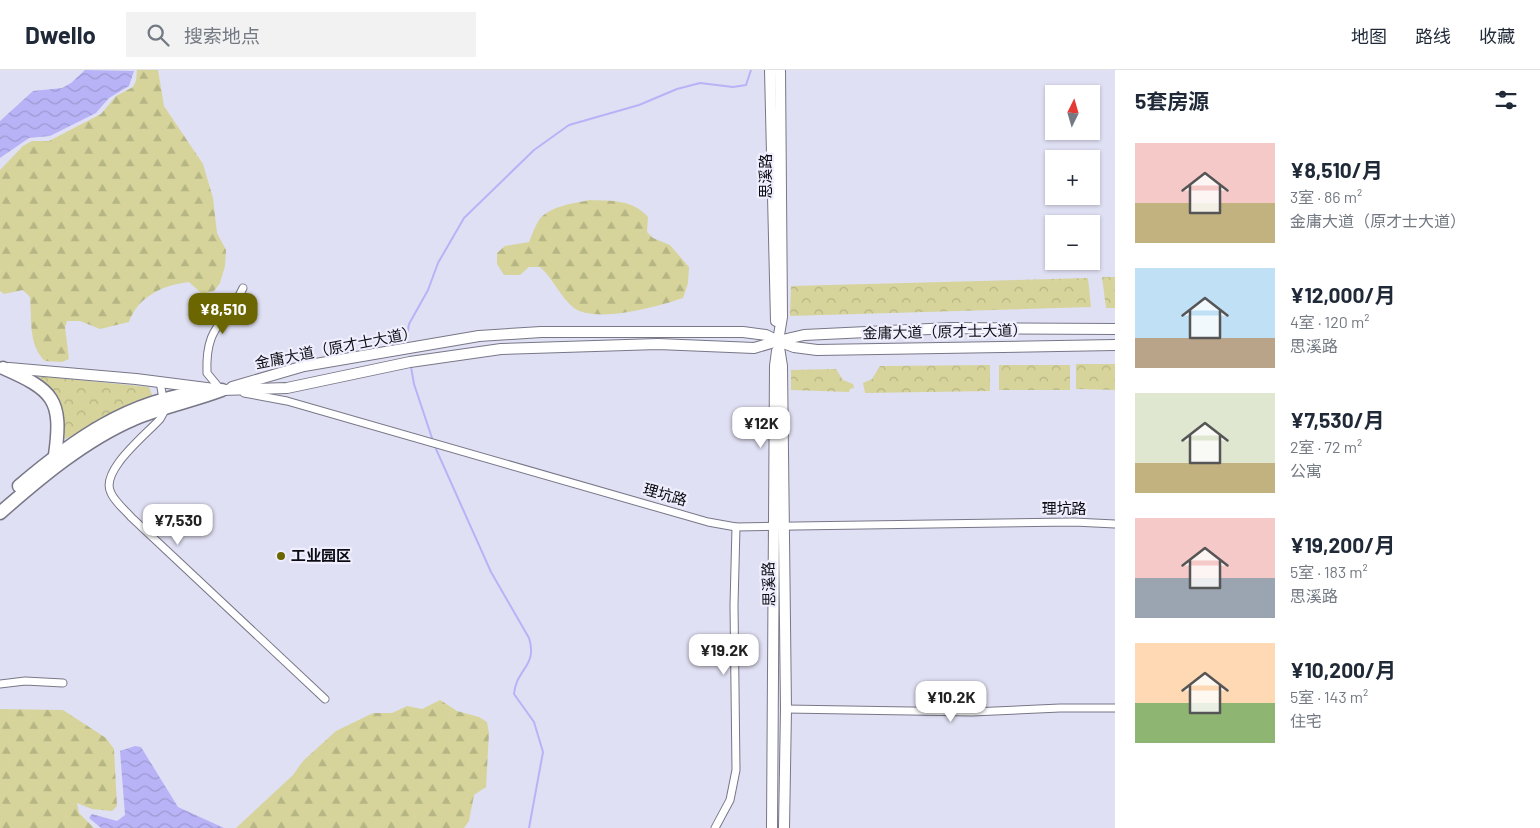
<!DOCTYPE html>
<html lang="zh">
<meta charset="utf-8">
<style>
body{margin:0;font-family:Barlow,"Noto Sans SC",sans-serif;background:#f2f2f3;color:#1f2937;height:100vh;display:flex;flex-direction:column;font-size:19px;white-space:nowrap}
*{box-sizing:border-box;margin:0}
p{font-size:16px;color:#747a83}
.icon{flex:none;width:28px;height:28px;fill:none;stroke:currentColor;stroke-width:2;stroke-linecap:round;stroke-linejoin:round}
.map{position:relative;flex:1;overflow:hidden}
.side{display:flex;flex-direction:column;background:#fff;width:425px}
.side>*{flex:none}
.needle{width:32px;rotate:5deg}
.buttons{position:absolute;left:1045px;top:15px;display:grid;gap:10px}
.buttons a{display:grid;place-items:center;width:55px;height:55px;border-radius:0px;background:#fff;box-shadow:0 1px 4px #0004;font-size:25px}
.price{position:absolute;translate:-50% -42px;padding:0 11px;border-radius:10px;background:#fff;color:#222;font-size:16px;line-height:32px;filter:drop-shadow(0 1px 2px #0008)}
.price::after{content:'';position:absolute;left:50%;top:30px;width:15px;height:11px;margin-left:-8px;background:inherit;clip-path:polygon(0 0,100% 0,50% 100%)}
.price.on{background:#6b6600;color:#fff}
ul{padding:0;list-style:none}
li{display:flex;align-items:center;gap:15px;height:125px;padding:0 20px}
li span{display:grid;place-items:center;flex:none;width:140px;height:100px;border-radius:0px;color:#555}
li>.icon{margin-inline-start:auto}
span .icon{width:60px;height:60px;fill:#fffc;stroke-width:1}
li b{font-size:21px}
h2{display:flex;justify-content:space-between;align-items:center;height:60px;padding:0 20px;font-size:21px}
header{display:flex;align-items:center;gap:30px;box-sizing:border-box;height:70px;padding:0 25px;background:#fff;border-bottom:1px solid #e0e1e3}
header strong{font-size:24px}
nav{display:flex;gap:28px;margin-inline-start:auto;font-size:18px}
.search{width:350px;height:45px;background:#f2f2f3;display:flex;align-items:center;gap:12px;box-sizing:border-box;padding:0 18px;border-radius:0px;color:#747a83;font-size:19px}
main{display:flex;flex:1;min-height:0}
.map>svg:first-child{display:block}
</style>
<header>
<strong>Dwello</strong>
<div class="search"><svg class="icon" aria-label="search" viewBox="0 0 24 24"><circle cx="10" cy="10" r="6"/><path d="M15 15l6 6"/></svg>搜索地点</div>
<nav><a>地图</a><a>路线</a><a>收藏</a></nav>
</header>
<main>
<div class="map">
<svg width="1115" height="758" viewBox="0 0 1115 758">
<defs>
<pattern id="forest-firs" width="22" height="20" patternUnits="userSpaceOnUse" patternTransform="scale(1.25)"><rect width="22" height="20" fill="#d6d49b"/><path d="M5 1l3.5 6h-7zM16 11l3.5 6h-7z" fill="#b6b584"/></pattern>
<pattern id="park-crowns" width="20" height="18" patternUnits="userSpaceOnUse" patternTransform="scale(1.25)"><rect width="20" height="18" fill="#d6d49b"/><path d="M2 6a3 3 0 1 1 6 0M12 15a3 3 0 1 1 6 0" fill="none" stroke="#b6b584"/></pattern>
<pattern id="water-waves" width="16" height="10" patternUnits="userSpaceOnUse" patternTransform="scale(1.25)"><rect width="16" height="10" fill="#b8b3f6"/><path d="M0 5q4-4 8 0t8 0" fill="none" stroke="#9d99d2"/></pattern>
</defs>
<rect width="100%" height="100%" fill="#e0e0f4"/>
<g fill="url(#forest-firs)">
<path d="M137 0H158L164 36 203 94 213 128 217 163 226 180 225 196 220 213 214 221 202 224 189 212C164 215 138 226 129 252L100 259 80 251H67L65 257 69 289 62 292 45 291C28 275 32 249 30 227L23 220 4 224 0 221V100L23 76 32 71H49L101 44 116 26 133 17 136 11Z"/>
<path d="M590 130C612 131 632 129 648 147L647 162 653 168 670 175 689 197 688 213 683 228C660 236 596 254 574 238 560 227 553 208 540 197H529L520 205H504L497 194V183L505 176 529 172C532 165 535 156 539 150 549 136 575 133 590 130Z"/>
<path d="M440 630 457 641 479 647 487 652 489 663 486 717 474 725 469 751 464 758H236L293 705 303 691 336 661 373 643H392L407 636 422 639Z"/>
<path d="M0 639 63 640 106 668 114 679 117 736 112 741 92 739 77 733 79 743 94 758H0Z"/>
</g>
<g fill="url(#park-crowns)">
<path d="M1102 207H1115V238H1106Z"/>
<path d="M1088 208 1091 237 790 246 791 216Z"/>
<path d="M1076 294H1115V320L1076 319Z"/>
<path d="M990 295V321L865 323 863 313 872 309 880 296Z"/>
<rect x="999" y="295" width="71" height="25"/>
<path d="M836 299 843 310 853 314 854 318 850 319 849 322 791 320V300Z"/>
<path d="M38 306 149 317 153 327 65 369 61 333 55 322Z"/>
</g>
<g fill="url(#water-waves)">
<path d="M85 0 134 1 129 16 109 28 96 43 50 66 29 68 0 88V51L33 21 62 18 71 13Z"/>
<path d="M135 676 141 677 178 737 224 758H101L89 748 92 744 117 751 125 745 120 681Z"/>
</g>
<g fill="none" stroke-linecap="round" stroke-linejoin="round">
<g stroke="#b8b3f6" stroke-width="2">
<path d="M407 267 409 254 428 220 438 193 464 148 534 80 569 55 639 35 677 19 700 13 733 17 746 15 751 0"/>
<path d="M411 297 414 314 432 368"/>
<path d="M436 379 491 502 529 568C538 596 516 599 514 624L534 652 543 682 529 758"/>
</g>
<g stroke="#778" stroke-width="9">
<g id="street">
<path d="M160 312 165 340 160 349C147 364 99 401 111 423 115 432 125 440 131 447L325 629"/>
<path d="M221 320 207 303C205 253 226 255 243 218"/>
<path d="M244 323 287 331 708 452 736 457 1074 452 1115 454"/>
<path d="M0 614 25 611 63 613"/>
<path d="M786 639 972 642 1060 638H1115"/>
<path d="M715 758 730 730 736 700 734 535 736 457"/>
</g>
</g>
<g stroke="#778" stroke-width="12">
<g id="secondary">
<path d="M770 0 776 251"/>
<path d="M780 0 782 247 778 271 782 296 786 639 784 758"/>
<path d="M772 758 775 296 777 281"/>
</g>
</g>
<g stroke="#778" stroke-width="12">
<g id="primary">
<path d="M9 298 136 309 222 320 287 318 410 292 501 279 658 274 754 278 778 271 794 277 817 280 1115 275"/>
<path d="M232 317 304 296 479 266 541 262H743L766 265 778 271 804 265 951 258 1115 259"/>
</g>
</g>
<g stroke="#778" stroke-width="15">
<g id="highway">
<path d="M3 298C53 320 63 329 55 385"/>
<path d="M19 416C73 370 129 330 202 322"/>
<path d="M0 443C40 408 85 370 134 349 162 337 193 331 222 320"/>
</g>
</g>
<use href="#street" stroke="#fff" stroke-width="7"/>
<use href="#secondary" stroke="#fff" stroke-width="10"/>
<use href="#primary" stroke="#fff" stroke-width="10"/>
<use href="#highway" stroke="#fff" stroke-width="12"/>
</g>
<circle fill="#6b6600" stroke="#eeeefe" stroke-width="2" cx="281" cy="486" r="5"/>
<g text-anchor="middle" stroke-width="4.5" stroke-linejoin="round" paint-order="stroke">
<g font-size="15" fill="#0c0b12" stroke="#eeeefe">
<text transform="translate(766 106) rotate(-90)" y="5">思溪路</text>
<text transform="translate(945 262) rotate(-1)" y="5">金庸大道（原才士大道）</text>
<text transform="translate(336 278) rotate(-11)" y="5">金庸大道（原才士大道）</text>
<text transform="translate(665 425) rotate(16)" y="5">理坑路</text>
<text x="1064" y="444">理坑路</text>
<text transform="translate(769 514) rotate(-91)" y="5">思溪路</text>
</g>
<g font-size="15" font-weight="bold" fill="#0c0b12" stroke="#eeeefe" text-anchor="start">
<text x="291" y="491">工业园区</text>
</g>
</g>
</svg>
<div class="buttons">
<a><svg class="needle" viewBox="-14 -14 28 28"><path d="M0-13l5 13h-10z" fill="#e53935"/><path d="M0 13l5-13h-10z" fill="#747a83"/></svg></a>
<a>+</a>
<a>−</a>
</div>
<b class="price on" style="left:223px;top:265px">¥8,510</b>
<b class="price" style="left:761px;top:379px">¥12K</b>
<b class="price" style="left:178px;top:476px">¥7,530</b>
<b class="price" style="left:724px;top:606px">¥19.2K</b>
<b class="price" style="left:951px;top:653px">¥10.2K</b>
</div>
<section class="side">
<h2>5套房源<svg class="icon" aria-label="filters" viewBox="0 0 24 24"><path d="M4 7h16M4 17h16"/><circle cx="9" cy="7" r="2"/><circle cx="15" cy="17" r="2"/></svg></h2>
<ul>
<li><span style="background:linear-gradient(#f6c9c9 60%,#c2b280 0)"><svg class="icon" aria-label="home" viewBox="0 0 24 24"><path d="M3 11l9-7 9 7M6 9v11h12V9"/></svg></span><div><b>¥8,510/月</b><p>3室 · 86 m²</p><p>金庸大道（原才士大道）</p></div></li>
<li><span style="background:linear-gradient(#bfe0f5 70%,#b9a48a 0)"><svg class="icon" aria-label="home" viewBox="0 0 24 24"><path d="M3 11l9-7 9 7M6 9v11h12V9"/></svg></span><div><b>¥12,000/月</b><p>4室 · 120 m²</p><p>思溪路</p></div></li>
<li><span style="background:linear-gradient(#dfe7d0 70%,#c2b280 0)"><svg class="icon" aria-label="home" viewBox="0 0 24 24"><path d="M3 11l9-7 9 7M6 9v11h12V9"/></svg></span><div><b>¥7,530/月</b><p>2室 · 72 m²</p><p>公寓</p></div></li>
<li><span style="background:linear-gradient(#f6c9c9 60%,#9aa5b1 0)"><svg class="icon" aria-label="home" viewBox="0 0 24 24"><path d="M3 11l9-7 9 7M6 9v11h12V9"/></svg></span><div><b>¥19,200/月</b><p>5室 · 183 m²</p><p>思溪路</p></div></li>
<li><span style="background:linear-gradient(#ffd9b3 60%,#8fb573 0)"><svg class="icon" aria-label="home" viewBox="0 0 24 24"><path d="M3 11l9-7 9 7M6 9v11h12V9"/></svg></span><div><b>¥10,200/月</b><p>5室 · 143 m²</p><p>住宅</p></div></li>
</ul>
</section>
</main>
